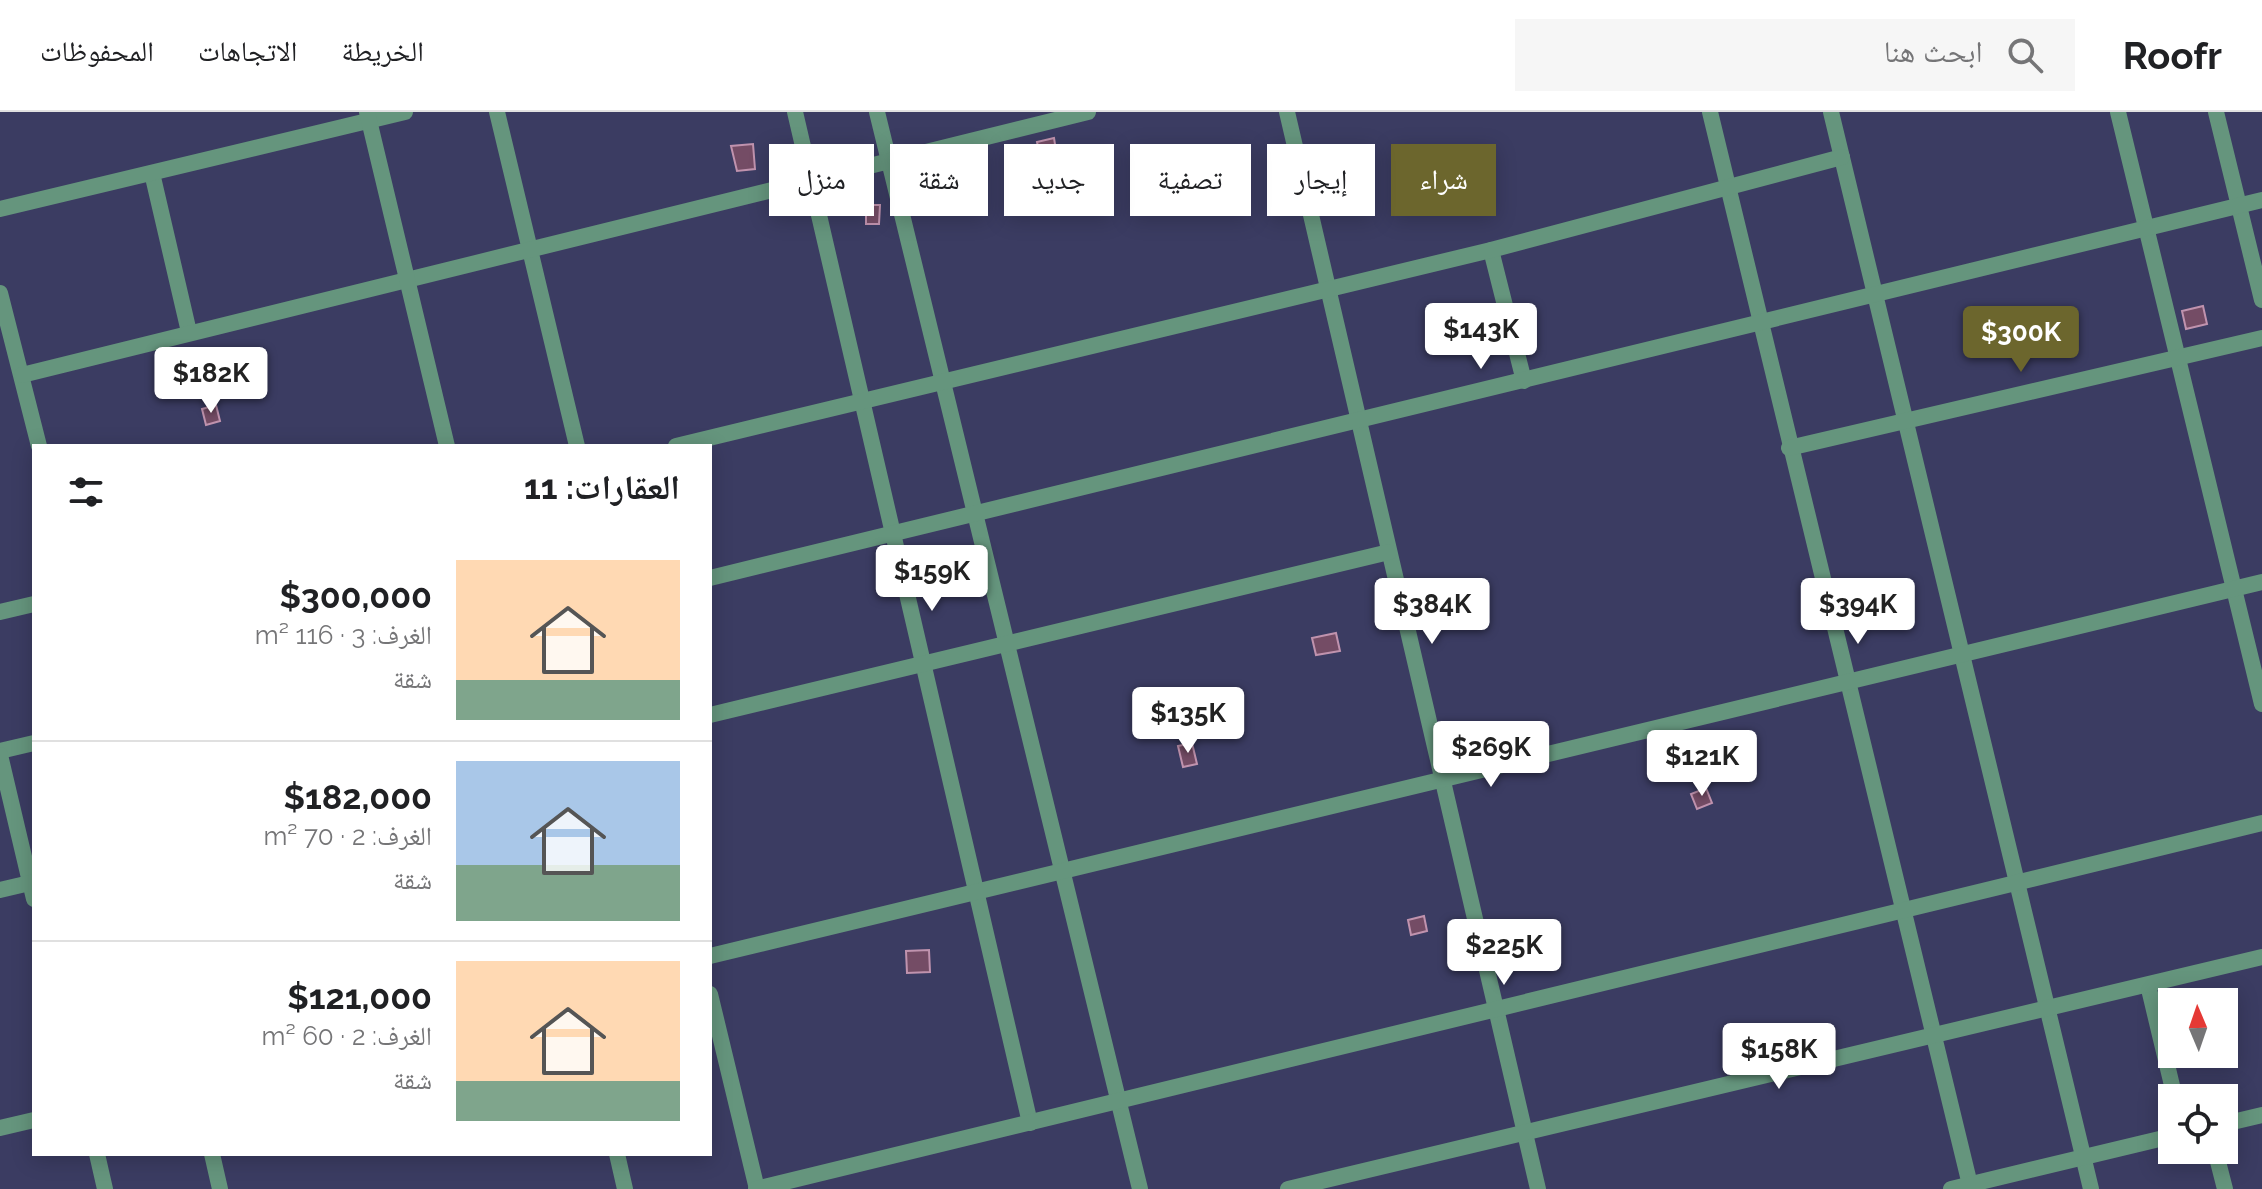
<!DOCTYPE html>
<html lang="ar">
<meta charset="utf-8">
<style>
body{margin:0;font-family:Raleway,"Noto Naskh Arabic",sans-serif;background:#f6f6f6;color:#202124;direction:rtl;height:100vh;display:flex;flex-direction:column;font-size:30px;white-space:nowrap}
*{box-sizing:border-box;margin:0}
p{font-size:26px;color:#757577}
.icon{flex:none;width:44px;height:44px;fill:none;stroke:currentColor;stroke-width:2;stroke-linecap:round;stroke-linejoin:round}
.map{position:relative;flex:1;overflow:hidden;direction:ltr}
.side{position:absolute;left:32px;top:332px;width:680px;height:712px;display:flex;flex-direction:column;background:#fff;border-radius:0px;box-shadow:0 4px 20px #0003;direction:rtl}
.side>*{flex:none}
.hud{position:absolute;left:736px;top:32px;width:760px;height:72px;direction:rtl;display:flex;gap:16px}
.needle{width:52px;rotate:358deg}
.tools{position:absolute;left:2158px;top:876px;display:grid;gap:16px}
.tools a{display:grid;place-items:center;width:80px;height:80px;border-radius:0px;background:#fff;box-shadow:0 4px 20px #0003;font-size:40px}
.price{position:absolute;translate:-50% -68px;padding:0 18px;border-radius:8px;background:#fff;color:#222;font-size:26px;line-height:52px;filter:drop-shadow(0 2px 4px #0008)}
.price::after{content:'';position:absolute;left:50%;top:48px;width:24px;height:18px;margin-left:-12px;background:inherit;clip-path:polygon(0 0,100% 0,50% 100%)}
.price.current{background:#6c662d;color:#fff}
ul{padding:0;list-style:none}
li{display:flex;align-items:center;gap:24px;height:200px;padding:0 32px}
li+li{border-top:2px solid #e0e0e0}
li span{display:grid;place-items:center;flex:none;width:224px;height:160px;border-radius:0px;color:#555}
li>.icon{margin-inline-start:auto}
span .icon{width:96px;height:96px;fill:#fffc;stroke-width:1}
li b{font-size:34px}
h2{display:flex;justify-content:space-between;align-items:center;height:96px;padding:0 32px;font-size:34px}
.pill{padding:0 28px;border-radius:0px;background:#fff;box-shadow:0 4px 20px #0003;font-size:28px;line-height:72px}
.pill.current{background:#6c662d;color:#fff}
header{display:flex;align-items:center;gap:48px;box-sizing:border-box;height:112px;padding:0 40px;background:#fff;border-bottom:2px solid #e0e0e0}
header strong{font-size:38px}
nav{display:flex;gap:44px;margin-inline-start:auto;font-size:28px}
.search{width:560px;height:72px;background:#f6f6f6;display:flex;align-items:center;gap:20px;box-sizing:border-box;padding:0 28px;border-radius:0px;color:#757577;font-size:30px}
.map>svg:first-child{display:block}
</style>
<header>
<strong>Roofr</strong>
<div class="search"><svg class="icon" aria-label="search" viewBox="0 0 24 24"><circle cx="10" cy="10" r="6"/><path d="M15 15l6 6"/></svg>ابحث هنا</div>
<nav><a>الخريطة</a><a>الاتجاهات</a><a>المحفوظات</a></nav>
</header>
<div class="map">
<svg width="2262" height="1077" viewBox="0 0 2262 1077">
<rect width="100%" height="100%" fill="#3b3c62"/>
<g fill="#744c65" stroke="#c093ae" stroke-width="2">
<path d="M1054 26 1058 51 1042 54 1037 30Z"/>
<path d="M753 32 755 57 737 59 731 34Z"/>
<path d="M866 93H880L879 112H866Z"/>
<path d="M2203 194 2207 212 2186 217 2182 199Z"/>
<path d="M216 293 220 309 206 313 202 297Z"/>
<path d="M1336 521 1340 539 1316 543 1312 526Z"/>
<path d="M1192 631 1197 652 1183 655 1178 634Z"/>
<path d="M1706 676 1712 691 1697 697 1691 682Z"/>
<path d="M1424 804 1427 819 1411 823 1408 808Z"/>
<path d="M929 838 930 860 907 861 906 839Z"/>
</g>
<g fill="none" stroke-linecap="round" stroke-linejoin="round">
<g stroke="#65957d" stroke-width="16">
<path d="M497 0 577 334"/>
<path d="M795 0 1030 1011"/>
<path d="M877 0 1140 1077"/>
<path d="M1287 0 1538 1077"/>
<path d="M1710 0 1971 1077"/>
<path d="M1831 0 2091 1077"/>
<path d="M2118 0 2262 592"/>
<path d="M2216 0 2262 188"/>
<path d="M152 61 189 220"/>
<path d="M0 97 405 0"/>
<path d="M1491 138 1524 269"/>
<path d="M0 181 39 334"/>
<path d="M22 263 1088 0"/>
<path d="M676 334 1491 138 1842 45"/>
<path d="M1789 336 2262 226"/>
<path d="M710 466 2262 88"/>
<path d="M0 500 34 492"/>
<path d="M710 603 1389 440"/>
<path d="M0 639 34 631"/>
<path d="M0 643 34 787"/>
<path d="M0 778 34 770"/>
<path d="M710 844 2262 470"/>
<path d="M2148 873 2175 986"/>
<path d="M710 882 757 1077"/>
<path d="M0 1016 34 1008"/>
<path d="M2215 1038 2225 1077"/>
<path d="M97 1042 105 1077"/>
<path d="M212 1042 220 1077"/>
<path d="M756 1077 2262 711"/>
<path d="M1288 1077 2262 845"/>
</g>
<g stroke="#65957d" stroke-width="16">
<path d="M367 0 447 334"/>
<path d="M2224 1012 2262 1003"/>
<path d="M617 1042 625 1077"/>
<path d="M1951 1077 2172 1024"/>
</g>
</g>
</svg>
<div class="tools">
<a><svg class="needle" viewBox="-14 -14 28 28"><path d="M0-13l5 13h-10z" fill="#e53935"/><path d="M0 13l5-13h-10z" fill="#757577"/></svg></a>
<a><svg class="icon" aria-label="locate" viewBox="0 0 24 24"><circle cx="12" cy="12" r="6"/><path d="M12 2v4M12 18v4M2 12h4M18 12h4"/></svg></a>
</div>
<b class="price" style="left:1481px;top:259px">$143K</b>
<b class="price current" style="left:2021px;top:262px">$300K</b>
<b class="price" style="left:211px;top:303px">$182K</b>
<b class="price" style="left:932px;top:501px">$159K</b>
<b class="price" style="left:1432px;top:534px">$384K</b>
<b class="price" style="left:1858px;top:534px">$394K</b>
<b class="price" style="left:1188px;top:643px">$135K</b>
<b class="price" style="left:1491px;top:677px">$269K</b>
<b class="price" style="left:1702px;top:686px">$121K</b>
<b class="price" style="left:1504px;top:875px">$225K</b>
<b class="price" style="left:1779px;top:979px">$158K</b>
<div class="hud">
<a class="pill current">شراء</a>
<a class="pill">إيجار</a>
<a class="pill">تصفية</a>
<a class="pill">جديد</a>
<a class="pill">شقة</a>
<a class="pill">منزل</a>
</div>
<section class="side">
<h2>العقارات: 11<svg class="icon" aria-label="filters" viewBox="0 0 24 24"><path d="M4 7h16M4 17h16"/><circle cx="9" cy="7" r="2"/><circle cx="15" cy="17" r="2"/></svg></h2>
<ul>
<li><span style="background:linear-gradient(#ffd9b3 75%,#7fa58c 0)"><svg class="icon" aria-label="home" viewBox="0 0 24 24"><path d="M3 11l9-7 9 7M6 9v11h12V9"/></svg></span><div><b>$300,000</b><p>الغرف: 3 · 116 m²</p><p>شقة</p></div></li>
<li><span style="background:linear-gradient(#a9c7e8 65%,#7fa58c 0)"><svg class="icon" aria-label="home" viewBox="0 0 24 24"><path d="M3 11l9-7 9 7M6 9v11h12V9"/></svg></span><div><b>$182,000</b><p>الغرف: 2 · 70 m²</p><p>شقة</p></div></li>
<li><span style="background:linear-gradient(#ffd9b3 75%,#7fa58c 0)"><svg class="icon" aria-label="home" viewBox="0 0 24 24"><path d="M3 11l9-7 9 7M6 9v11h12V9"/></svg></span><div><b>$121,000</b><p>الغرف: 2 · 60 m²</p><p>شقة</p></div></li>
</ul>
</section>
</div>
